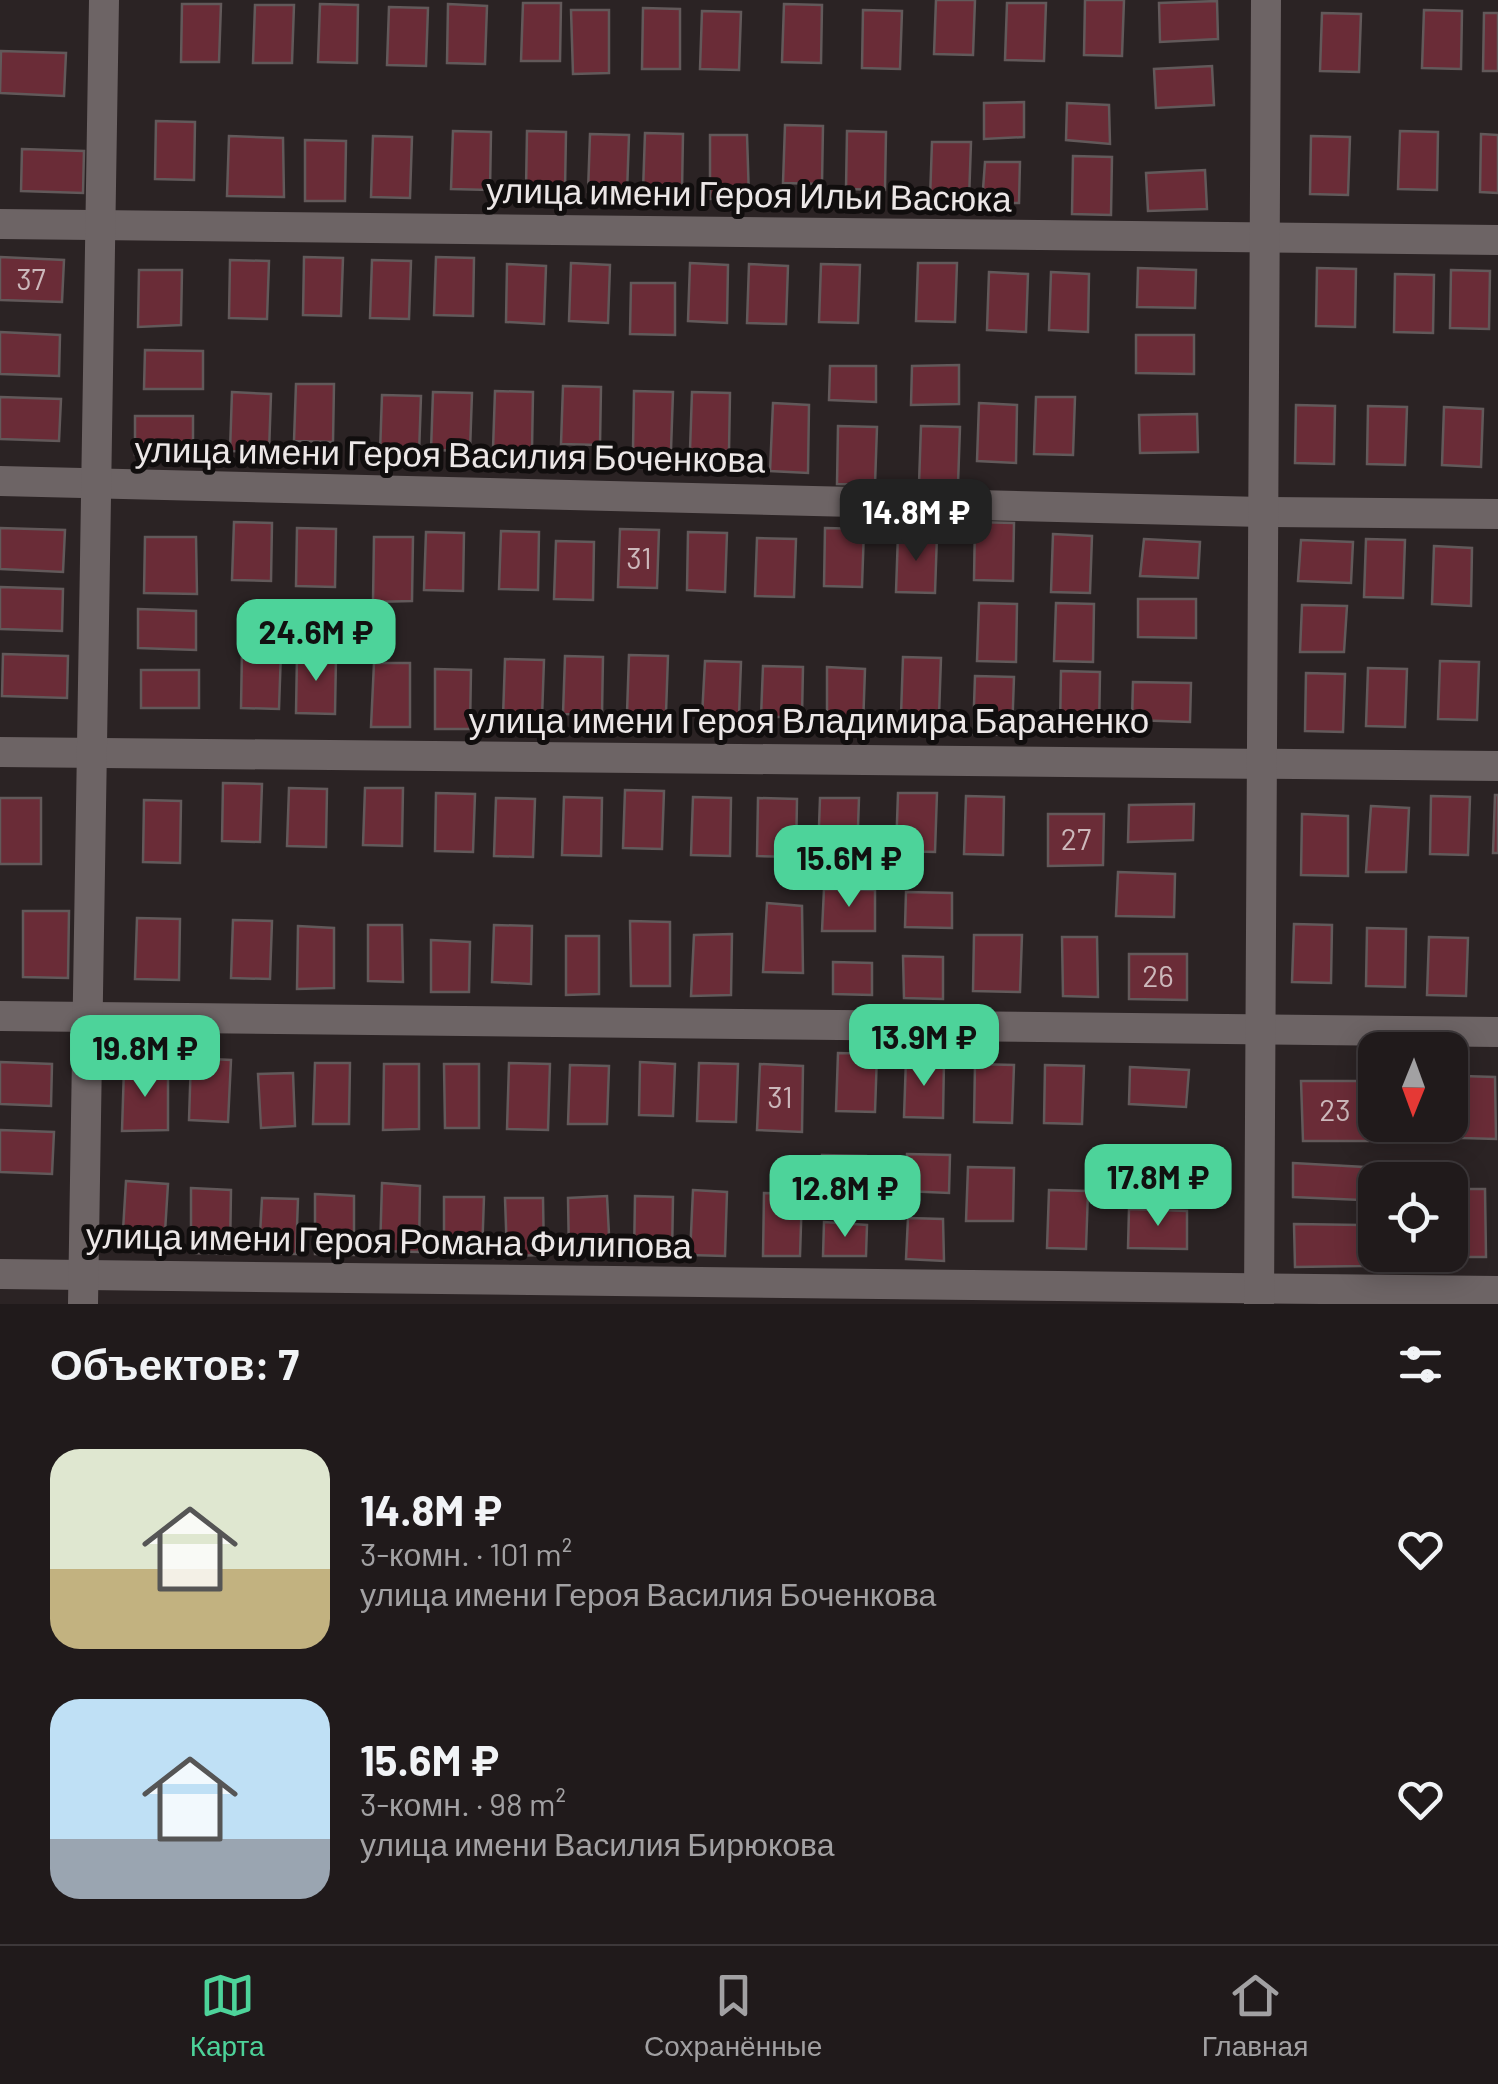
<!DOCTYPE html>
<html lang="ru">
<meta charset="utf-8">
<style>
body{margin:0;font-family:Barlow,sans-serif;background:#2d2728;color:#f1f3f6;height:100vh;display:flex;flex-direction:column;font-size:38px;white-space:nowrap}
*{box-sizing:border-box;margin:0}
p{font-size:32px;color:#a2a1a3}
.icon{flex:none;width:55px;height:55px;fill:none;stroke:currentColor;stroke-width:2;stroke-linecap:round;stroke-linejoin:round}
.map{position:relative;height:1304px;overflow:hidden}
.panel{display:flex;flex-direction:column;background:#201a1b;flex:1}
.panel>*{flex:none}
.needle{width:65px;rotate:181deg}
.tools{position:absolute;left:1358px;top:1032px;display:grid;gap:20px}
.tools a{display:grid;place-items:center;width:110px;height:110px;border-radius:20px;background:#201a1b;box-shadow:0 5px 25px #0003,0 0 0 2px #3d383a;font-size:50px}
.price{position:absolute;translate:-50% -85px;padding:0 22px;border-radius:20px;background:#4dd39a;color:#111;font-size:32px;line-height:65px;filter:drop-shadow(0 2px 5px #0008)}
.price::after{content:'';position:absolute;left:50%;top:60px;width:30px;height:22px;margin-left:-15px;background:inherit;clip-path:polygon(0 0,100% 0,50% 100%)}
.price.current{background:#222;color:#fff}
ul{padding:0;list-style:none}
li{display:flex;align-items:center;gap:30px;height:250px;padding:0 50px}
li span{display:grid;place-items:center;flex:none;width:280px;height:200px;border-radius:30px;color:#555}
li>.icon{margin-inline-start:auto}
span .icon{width:120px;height:120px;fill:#fffc;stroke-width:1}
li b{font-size:42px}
h2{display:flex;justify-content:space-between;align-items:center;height:120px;padding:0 50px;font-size:42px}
.tab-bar{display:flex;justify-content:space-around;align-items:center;height:140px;border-top:2px solid #3d383a;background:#201a1b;font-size:28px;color:#a2a1a3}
.tab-bar a{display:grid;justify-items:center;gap:5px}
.tab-bar .current{color:#4dd39a}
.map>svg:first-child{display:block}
</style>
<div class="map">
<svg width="1498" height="1304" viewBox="0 0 1498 1304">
<rect width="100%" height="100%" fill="#2b2324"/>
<g fill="#6a2c37" stroke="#62595a" stroke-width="2.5">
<path d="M936 0H975L973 55 934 54Z"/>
<path d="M1085 0H1124L1122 56 1084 55Z"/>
<path d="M1217 1 1218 39 1160 42 1159 3Z"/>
<path d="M523 3H561L560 61H521Z"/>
<path d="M1007 3H1046L1044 61 1005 60Z"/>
<path d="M182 4H221L219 62H181Z"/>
<path d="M320 4 358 5 357 63 318 62Z"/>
<path d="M448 4 487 6 485 64 447 63Z"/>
<path d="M784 4 822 5 821 63 782 62Z"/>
<path d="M255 5H294L292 63H253Z"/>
<path d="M389 7 428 8 426 66 387 65Z"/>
<path d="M643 8 680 9V69H642Z"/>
<path d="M571 10H609V73L573 74Z"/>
<path d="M863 10 902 11 900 69 862 68Z"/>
<path d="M1424 10 1462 11 1461 69 1422 68Z"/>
<path d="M702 11 741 12 739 70 700 69Z"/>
<path d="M1322 13 1361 14 1359 72 1320 71Z"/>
<path d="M1484 13H1498V71H1483Z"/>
<path d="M1 51 66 53 64 96 0 93Z"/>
<path d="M1212 66 1214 105 1156 108 1154 69Z"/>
<path d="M1024 102V137L984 139V103Z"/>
<path d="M1067 103 1109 105 1110 144 1066 140Z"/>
<path d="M156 121 195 122 194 180 155 179Z"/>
<path d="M785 125 823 126 822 184 783 183Z"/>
<path d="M453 131 491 132 490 190 451 189Z"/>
<path d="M527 131 566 132 565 190 526 189Z"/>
<path d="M847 131 886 132 885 190 846 189Z"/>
<path d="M1400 131 1438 132 1437 190 1398 189Z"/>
<path d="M645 133 683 134 682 192 643 191Z"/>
<path d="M590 134 629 135 627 193 588 192Z"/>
<path d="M1481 134 1498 135V193L1480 192Z"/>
<path d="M710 135H747L749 198 710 199Z"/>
<path d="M229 136 283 138 284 197 227 196Z"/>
<path d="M373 136 412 137 410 198 371 197Z"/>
<path d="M1311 136 1350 137 1348 195 1310 194Z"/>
<path d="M305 140 346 141 345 201H305Z"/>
<path d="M932 142H971L969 200 930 199Z"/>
<path d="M22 149 84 151 83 193 21 191Z"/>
<path d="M1073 156 1112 157 1111 215 1072 214Z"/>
<path d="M985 162H1020L1019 203H982Z"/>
<path d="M1205 170 1207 209 1148 211 1146 173Z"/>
<path d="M0 257 64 260 62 302 0 300Z"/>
<path d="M304 257 343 258 341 316 303 315Z"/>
<path d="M436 257 474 258 473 316 434 315Z"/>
<path d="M230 260 269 261 267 319 229 318Z"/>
<path d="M372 260 411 261 409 319 370 318Z"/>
<path d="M571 263 610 265 608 323 569 321Z"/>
<path d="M690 263 728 265 727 323 688 321Z"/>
<path d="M918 263H957L955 322 916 321Z"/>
<path d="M507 264 546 266 544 324 506 322Z"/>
<path d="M749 264 788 266 786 324 747 323Z"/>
<path d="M821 264 860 265 858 323 819 322Z"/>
<path d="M1138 268 1196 270 1195 308 1137 307Z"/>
<path d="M1317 268 1356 269 1355 327 1316 326Z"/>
<path d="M139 270H182L181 325 138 327Z"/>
<path d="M1451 270 1490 271 1489 329 1450 328Z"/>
<path d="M989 272 1028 274 1026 332 987 330Z"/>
<path d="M1051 272 1089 274 1088 332 1049 330Z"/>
<path d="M1395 274 1434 275 1433 333 1394 332Z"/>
<path d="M631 283H675V335L630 334Z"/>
<path d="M0 332 60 335 59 376 0 374Z"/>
<path d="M1136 335H1194V374L1136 373Z"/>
<path d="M145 350 203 351V389H144Z"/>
<path d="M959 365V404L911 405 912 366Z"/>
<path d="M830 366H876V402L829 400Z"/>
<path d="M296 384H334L333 442 294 441Z"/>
<path d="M563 386 601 387 600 445 561 444Z"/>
<path d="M495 391 533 392 532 450 493 449Z"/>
<path d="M634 391 673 392 671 450 633 449Z"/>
<path d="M232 392 271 394 269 452 230 451Z"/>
<path d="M433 392 472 393 470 451 431 450Z"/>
<path d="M692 392 730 393 729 451 690 450Z"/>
<path d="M382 395 421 396 419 454 380 453Z"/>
<path d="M0 397 61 399 59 441 0 439Z"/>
<path d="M1036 397H1075L1073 455 1034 454Z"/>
<path d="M773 403 809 405 808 473 770 471Z"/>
<path d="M979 403 1017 405 1016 463 977 461Z"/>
<path d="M1296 405 1335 406 1334 464 1295 463Z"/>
<path d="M1368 406 1407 407 1405 465 1367 464Z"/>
<path d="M1444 407 1483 409 1481 467 1442 465Z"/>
<path d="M1197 414 1198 452 1140 453 1139 415Z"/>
<rect x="135" y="416" width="58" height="39"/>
<path d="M838 426 877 427 875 485 837 484Z"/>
<path d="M921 426 960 427 958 485 919 484Z"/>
<path d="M234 522 272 523 271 581 232 580Z"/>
<path d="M975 522 1014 523 1013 581 974 580Z"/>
<path d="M0 528 65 530 63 572 0 569Z"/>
<path d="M297 528 336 529 335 587 296 586Z"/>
<path d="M825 528 864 529 862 587 824 586Z"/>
<path d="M620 529 659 530 657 588 618 587Z"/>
<path d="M501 531 539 532 538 590 499 589Z"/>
<path d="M426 532 464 533 463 591 424 590Z"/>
<path d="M688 532 727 533 725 592 687 590Z"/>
<path d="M898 534 937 535 935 593 896 592Z"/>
<path d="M1053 534 1092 536 1090 593 1051 592Z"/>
<path d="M145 537H196L197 594 144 593Z"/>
<path d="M374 537H413L412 601 373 602Z"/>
<path d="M757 538 796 539 794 597 755 596Z"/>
<path d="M1144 539 1200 542 1198 578 1140 576Z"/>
<path d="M1366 539 1405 540 1403 598 1364 597Z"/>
<path d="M1301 540 1353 542 1351 583 1298 581Z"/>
<path d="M556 541 594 542 593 600 554 599Z"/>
<path d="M1434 546 1472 548 1471 606 1432 604Z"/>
<path d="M0 587 63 589 62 631 0 629Z"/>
<path d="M1138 599H1196V638L1138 637Z"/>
<path d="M979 603 1017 604 1016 662 977 661Z"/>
<path d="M1056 603 1094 604 1093 662 1054 661Z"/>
<path d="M1302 605 1347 606 1344 652H1300Z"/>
<path d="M138 609 196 611V650L138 648Z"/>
<path d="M242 650 281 651 279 709 241 708Z"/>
<path d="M3 654 68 656 67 698 2 696Z"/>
<path d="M297 655 336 656 335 714 296 713Z"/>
<path d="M629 655 668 656 666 713H627Z"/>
<path d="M565 656 603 657 602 715 563 714Z"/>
<path d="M903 657 941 658 939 716 901 715Z"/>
<path d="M505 659 544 660 542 718 503 717Z"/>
<path d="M705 661 741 662 739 716H702Z"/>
<path d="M1440 661 1479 662 1477 720 1438 719Z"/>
<path d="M374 663H410V727H371Z"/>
<path d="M763 666 803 667 802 717H761Z"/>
<path d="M827 667 865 669 863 727H827Z"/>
<path d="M1368 668 1407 669 1405 727 1366 726Z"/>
<path d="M435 669 471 670 470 729H435Z"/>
<rect x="141" y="670" width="58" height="38"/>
<path d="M1061 671 1100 672 1099 730 1060 729Z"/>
<path d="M1306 673 1345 674 1343 732 1305 731Z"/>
<path d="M975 676 1014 677 1012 735 973 734Z"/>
<path d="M1133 682 1191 683 1190 722 1132 720Z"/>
<path d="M223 783 262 784 260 842 222 841Z"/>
<path d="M289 788 327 789 326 847 287 846Z"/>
<path d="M365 788H403L402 846 363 845Z"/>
<path d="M625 790 664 791 662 849 623 848Z"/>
<path d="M436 793 475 794 473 852 435 851Z"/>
<path d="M898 793H937L935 852 896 851Z"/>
<path d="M1495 795H1498V853H1493Z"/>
<path d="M966 796 1004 797 1003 855 964 854Z"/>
<path d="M1431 796 1470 797 1468 855 1430 854Z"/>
<path d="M564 797 602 798 601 856 562 855Z"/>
<path d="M693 797 731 798 730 856 691 855Z"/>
<rect x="0" y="798" width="41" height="66"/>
<path d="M496 798 535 799 533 857 494 856Z"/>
<path d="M758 798 797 799 796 857 757 856Z"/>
<path d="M820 798H859L857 856 818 855Z"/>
<path d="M144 800 181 801 180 863 143 862Z"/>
<path d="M1194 804 1193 840 1128 842 1129 805Z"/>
<path d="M1371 806 1409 808 1406 872H1366Z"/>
<path d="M1048 814H1104L1103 865 1048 866Z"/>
<path d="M1302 814 1348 816V876L1301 875Z"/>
<path d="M1118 872 1175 874 1174 917 1116 916Z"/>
<path d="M824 889 875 890V931H822Z"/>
<path d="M906 892 952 893V928L905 927Z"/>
<path d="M767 903 802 906 803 973 763 972Z"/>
<path d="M23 911H69L68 978 23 977Z"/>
<path d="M137 918 180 919 179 980 135 979Z"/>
<path d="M233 920 272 921 270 979 231 978Z"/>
<path d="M630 921 670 922V986H631Z"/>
<path d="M1294 924 1332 925 1331 983 1292 982Z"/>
<path d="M368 925H402L403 982 368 981Z"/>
<path d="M494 925 532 926 531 984 492 982Z"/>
<path d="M298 926 334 928V988L297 989Z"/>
<path d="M1367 928 1406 929 1405 987 1366 986Z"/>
<path d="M732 934 731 995 691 996 694 935Z"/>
<path d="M974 935H1022L1020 992 973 991Z"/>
<path d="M566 936H599V994L566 995Z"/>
<path d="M1062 937H1097L1098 997 1063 996Z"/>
<path d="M1429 937 1468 938 1466 996 1427 995Z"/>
<path d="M431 940 470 942 469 992H431Z"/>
<path d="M1129 954H1187V1000L1129 999Z"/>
<path d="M903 956 943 957V999L904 998Z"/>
<path d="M833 962 872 963V995L833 994Z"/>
<path d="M838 1053 877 1054 875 1112 836 1111Z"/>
<path d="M191 1058 231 1060 228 1122 189 1120Z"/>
<path d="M906 1059 944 1060 943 1118 904 1117Z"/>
<path d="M0 1062 52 1064 51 1106 0 1104Z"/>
<path d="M640 1062 675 1064 673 1116 639 1115Z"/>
<path d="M315 1063H350L349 1124H313Z"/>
<path d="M509 1063 550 1064 548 1130 507 1129Z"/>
<path d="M699 1063 738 1064 736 1122 697 1121Z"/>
<path d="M384 1064H419V1129L383 1130Z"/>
<path d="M444 1064H479V1128H445Z"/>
<path d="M760 1064 803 1066 802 1132 757 1130Z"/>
<path d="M975 1064 1014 1065 1012 1123 974 1122Z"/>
<path d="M570 1065 609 1066 607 1124H568Z"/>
<path d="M1045 1065 1084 1066 1082 1124 1044 1123Z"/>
<path d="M1130 1067 1189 1070 1186 1107 1129 1104Z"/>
<path d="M124 1068 168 1069V1130L122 1131Z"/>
<path d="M293 1073 295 1126 261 1128 258 1074Z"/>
<path d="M1462 1076 1495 1077 1496 1139 1462 1138Z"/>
<path d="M1301 1081H1368V1141H1303Z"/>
<path d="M1401 1125H1439V1130L1400 1131Z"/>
<path d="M0 1130 54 1132 52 1174 0 1172Z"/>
<path d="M907 1154 950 1155 949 1193 905 1191Z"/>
<path d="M822 1155 866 1156 865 1192 820 1191Z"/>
<path d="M1124 1160 1191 1164 1190 1200 1121 1196Z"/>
<path d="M1293 1163 1364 1167 1361 1200 1293 1197Z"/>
<path d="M968 1167 1014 1168 1013 1221H966Z"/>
<path d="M126 1181 168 1184 164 1248 122 1247Z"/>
<path d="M382 1183 420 1186 419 1252 380 1251Z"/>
<path d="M191 1188 231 1190 230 1254 191 1253Z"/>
<path d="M1451 1189H1485L1486 1257H1451Z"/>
<path d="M693 1190 727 1192 725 1256 690 1255Z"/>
<path d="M1049 1190 1088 1191 1086 1249 1047 1248Z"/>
<path d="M764 1193 802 1194 800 1256H763Z"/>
<path d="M315 1194 354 1196V1255L315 1254Z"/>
<path d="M607 1196 610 1254 569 1256 568 1198Z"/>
<path d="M635 1196 673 1197 672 1257 634 1258Z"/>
<path d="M444 1197H484L482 1255 444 1257Z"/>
<path d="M262 1198 298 1199 296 1254 259 1253Z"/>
<path d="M505 1198H543L544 1255 507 1256Z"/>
<path d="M1129 1209 1187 1211V1249L1128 1248Z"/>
<path d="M908 1218 943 1219 944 1261 906 1259Z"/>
<path d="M824 1222 867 1225 866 1256H823Z"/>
<path d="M1294 1224 1362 1225V1266L1295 1267Z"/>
</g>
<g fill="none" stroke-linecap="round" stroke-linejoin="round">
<g stroke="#6d6465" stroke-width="30">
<path d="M0 224 1498 240"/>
<path d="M0 481 1262 512 1498 514"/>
<path d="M0 752 1498 766"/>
<path d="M0 1016 1498 1032"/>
<path d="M0 1274 1498 1291"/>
<path d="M83 1304 104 0"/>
<path d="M1259 1304 1266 0"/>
</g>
</g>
<g text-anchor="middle" stroke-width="10" stroke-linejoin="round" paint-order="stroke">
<g font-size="30" fill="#ccb8bb">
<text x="31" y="290">37</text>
<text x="639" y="569">31</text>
<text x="1076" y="850">27</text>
<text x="1158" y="987">26</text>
<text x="780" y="1108">31</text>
<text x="1335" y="1121">23</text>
</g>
<g font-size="35" fill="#ece7e7" stroke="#110e0e">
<text transform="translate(749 195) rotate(1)" y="12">улица имени Героя Ильи Васюка</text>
<text transform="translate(450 455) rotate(1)" y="12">улица имени Героя Василия Боченкова</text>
<text x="809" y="733">улица имени Героя Владимира Бараненко</text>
<text transform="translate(389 1241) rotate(1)" y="12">улица имени Героя Романа Филипова</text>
</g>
</g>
</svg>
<div class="tools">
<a><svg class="needle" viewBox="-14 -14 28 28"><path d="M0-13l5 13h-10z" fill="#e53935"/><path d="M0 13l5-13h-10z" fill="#a2a1a3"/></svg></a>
<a><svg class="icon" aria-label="locate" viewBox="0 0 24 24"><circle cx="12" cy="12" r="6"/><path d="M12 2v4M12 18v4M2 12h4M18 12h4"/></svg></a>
</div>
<b class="price current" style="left:916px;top:564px">14.8M ₽</b>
<b class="price" style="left:316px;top:684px">24.6M ₽</b>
<b class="price" style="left:849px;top:910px">15.6M ₽</b>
<b class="price" style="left:924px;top:1089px">13.9M ₽</b>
<b class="price" style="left:145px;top:1100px">19.8M ₽</b>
<b class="price" style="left:1158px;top:1229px">17.8M ₽</b>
<b class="price" style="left:845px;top:1240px">12.8M ₽</b>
</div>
<section class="panel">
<h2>Объектов: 7<svg class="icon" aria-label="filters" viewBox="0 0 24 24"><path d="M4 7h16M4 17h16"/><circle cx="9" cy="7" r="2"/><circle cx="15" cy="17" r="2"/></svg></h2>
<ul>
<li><span style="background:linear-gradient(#dfe7d0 60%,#c2b280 0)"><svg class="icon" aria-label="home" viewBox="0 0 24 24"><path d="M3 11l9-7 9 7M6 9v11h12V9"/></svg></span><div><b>14.8M ₽</b><p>3-комн. · 101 m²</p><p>улица имени Героя Василия Боченкова</p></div><svg class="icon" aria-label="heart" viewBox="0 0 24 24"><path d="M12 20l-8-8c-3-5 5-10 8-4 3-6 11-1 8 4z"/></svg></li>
<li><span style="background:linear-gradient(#bfe0f5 70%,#9aa5b1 0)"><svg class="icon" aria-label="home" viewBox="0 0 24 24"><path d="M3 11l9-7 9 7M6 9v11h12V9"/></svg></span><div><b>15.6M ₽</b><p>3-комн. · 98 m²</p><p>улица имени Василия Бирюкова</p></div><svg class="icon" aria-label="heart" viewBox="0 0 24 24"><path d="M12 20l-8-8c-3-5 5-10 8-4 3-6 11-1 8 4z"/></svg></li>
</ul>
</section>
<nav class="tab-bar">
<a class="current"><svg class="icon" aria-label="map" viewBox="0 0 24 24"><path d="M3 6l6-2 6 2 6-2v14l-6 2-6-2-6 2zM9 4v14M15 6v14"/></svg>Карта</a>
<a><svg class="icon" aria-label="saved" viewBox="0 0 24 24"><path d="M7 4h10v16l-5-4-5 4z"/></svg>Сохранённые</a>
<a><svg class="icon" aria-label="home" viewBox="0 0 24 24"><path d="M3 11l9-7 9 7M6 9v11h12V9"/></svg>Главная</a>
</nav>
